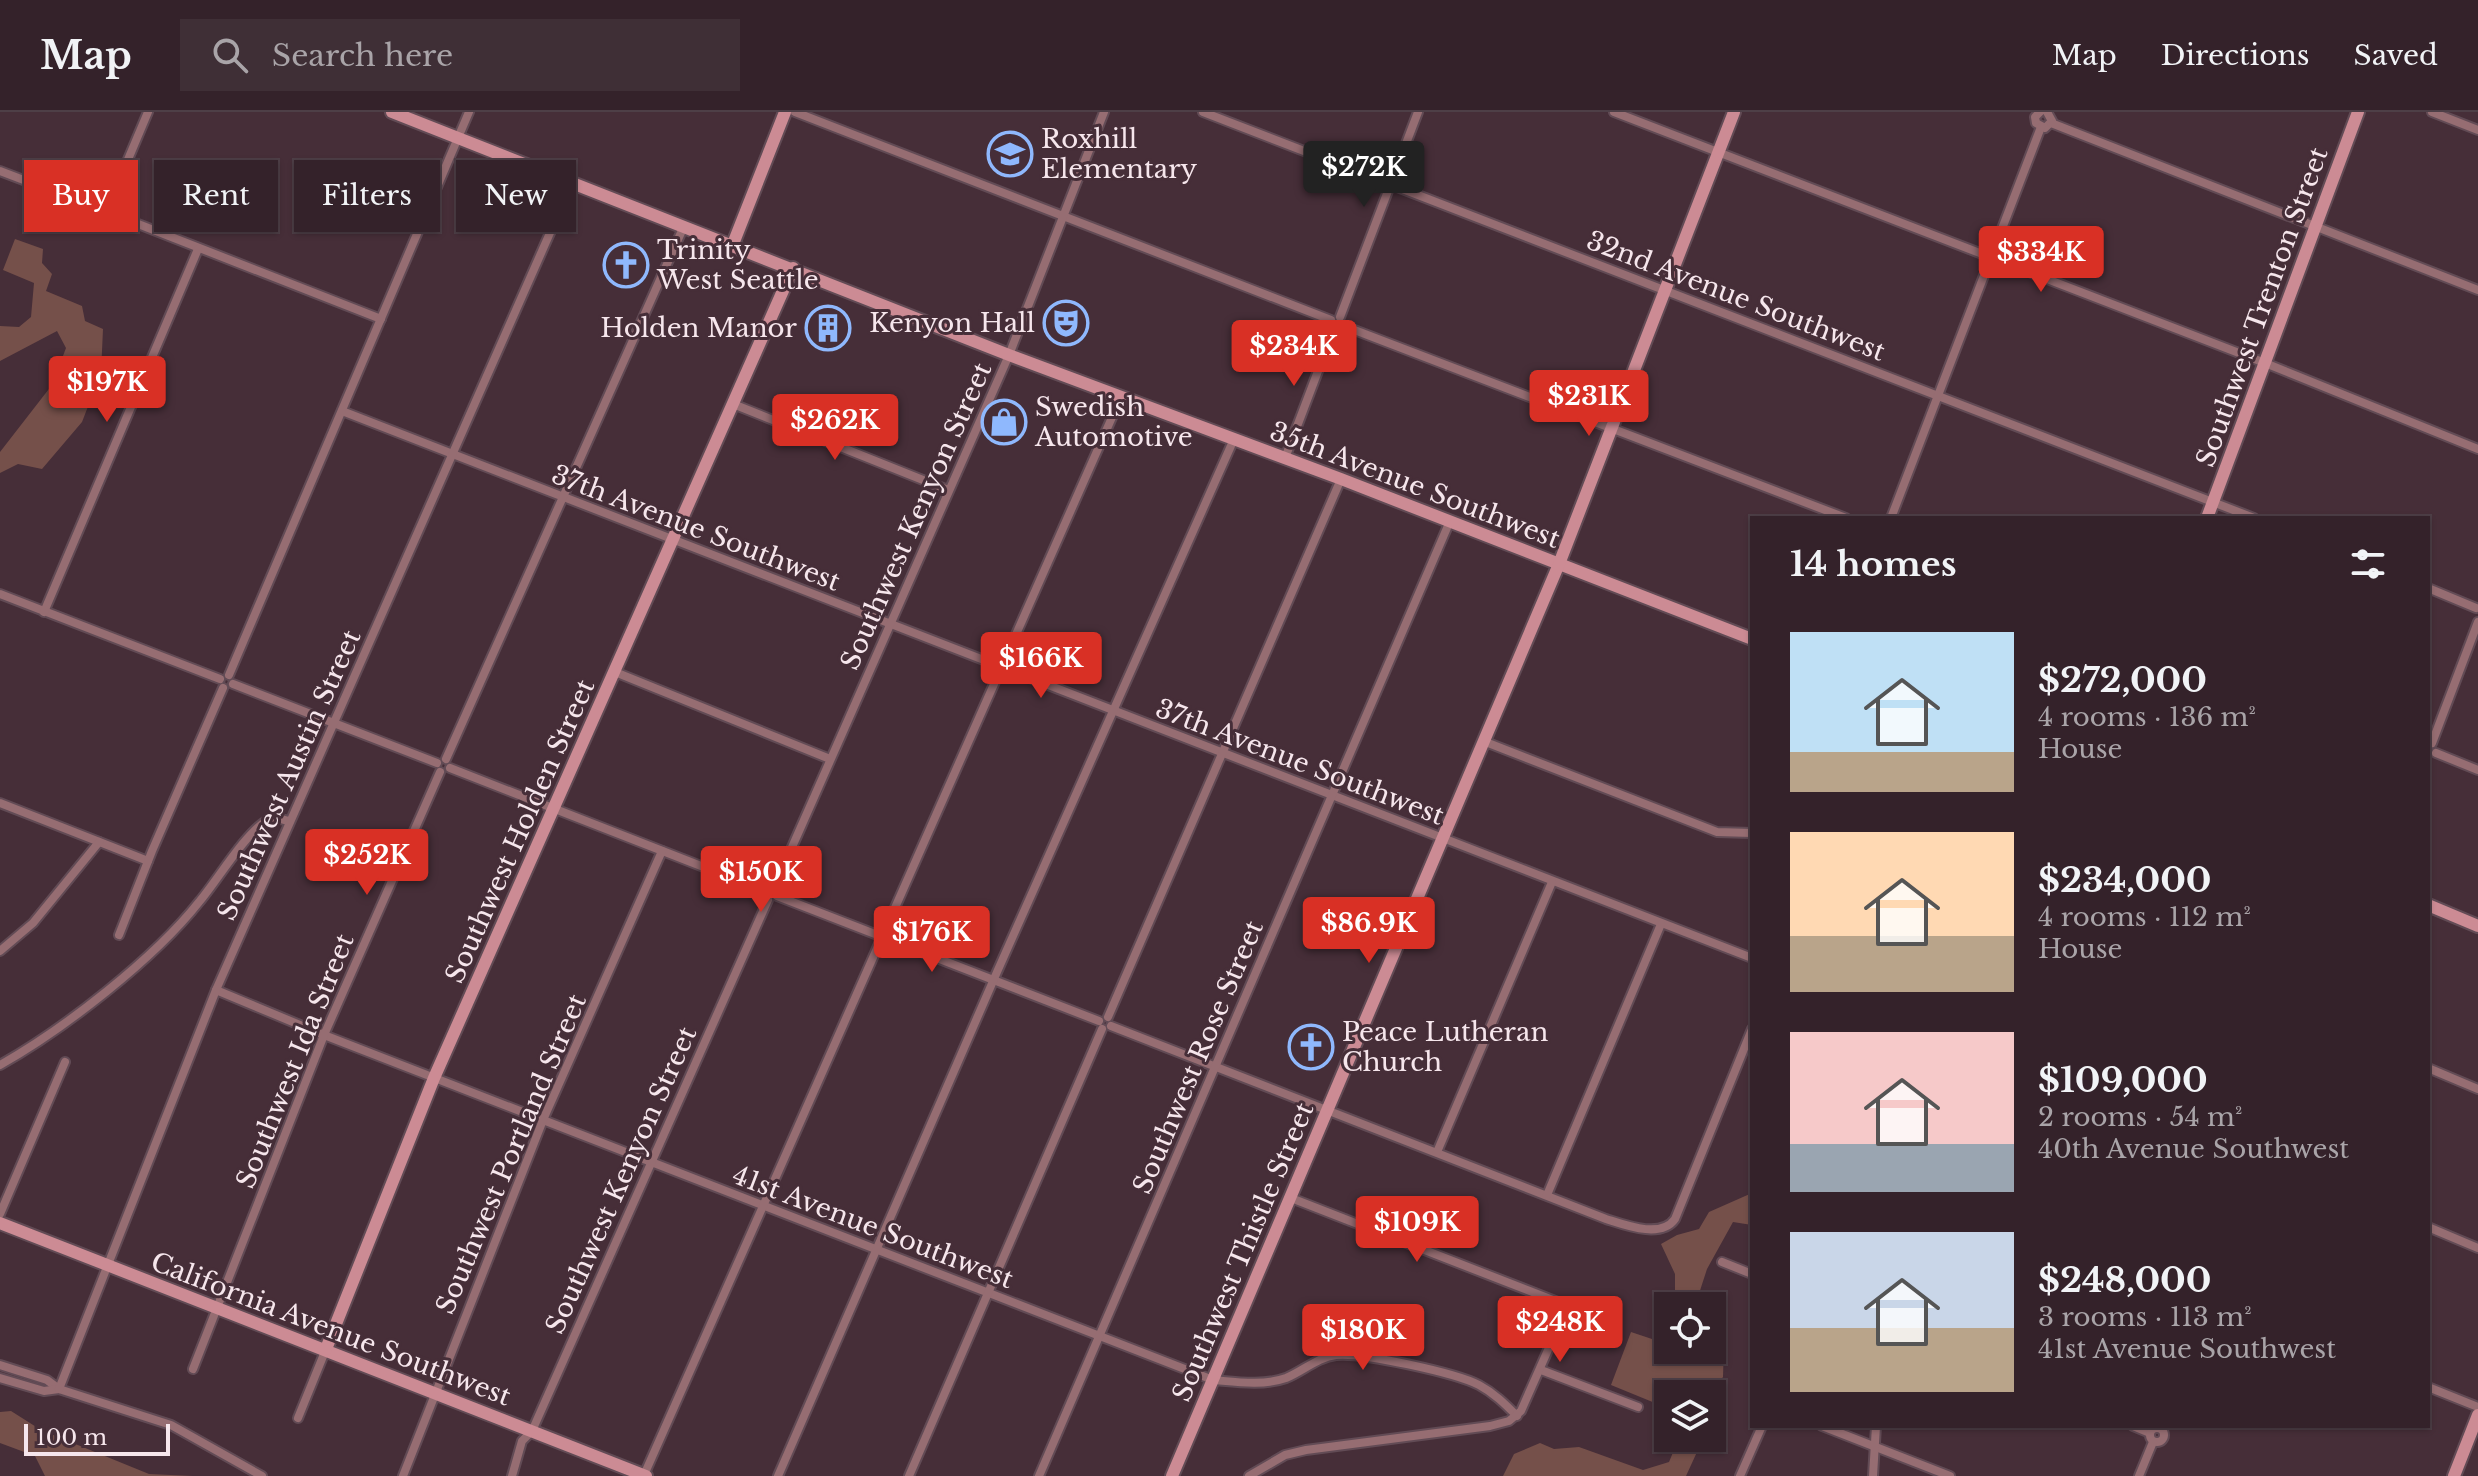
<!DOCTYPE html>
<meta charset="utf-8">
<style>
body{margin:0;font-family:"Libre Baskerville",serif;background:#3f2f36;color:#f1f3f6;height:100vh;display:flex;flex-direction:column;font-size:30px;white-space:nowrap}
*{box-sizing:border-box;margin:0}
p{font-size:26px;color:#a9a4a8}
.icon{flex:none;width:44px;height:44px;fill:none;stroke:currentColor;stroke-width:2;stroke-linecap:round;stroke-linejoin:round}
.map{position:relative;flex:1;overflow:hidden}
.sheet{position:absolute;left:1750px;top:404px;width:680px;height:912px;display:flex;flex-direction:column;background:#34222a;border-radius:0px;box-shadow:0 2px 6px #0004,0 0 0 2px #4e3f47}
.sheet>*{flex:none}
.guide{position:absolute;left:24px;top:48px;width:760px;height:72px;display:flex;gap:16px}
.tools{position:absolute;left:1654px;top:1180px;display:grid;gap:16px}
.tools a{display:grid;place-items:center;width:72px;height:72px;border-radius:0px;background:#34222a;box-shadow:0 2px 6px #0004,0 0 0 2px #4e3f47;font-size:40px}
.scale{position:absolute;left:24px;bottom:20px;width:146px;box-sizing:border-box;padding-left:8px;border:4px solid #f6e6ec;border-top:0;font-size:22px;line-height:28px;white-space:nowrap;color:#f6e6ec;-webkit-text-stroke:6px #462e38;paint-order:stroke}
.price{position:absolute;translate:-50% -68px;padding:0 18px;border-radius:8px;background:#d93025;color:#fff;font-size:26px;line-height:52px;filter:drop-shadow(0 2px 4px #0008)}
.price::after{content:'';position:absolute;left:50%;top:48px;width:24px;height:18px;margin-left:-12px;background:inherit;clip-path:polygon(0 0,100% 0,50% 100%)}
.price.current{background:#222;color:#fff}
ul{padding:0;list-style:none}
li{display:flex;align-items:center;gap:24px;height:200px;padding:0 40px}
li span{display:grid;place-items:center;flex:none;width:224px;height:160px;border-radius:0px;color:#555}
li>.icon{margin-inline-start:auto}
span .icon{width:96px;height:96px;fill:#fffc;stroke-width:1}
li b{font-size:34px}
h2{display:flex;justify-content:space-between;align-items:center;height:96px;padding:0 40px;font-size:34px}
.tag{padding:0 28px;border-radius:0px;background:#34222a;box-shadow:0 2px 6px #0004,0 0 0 2px #4e3f47;font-size:28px;line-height:72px}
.tag.current{background:#d93025;color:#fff}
header{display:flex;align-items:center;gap:48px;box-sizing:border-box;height:112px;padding:0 40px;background:#34222a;border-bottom:2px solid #4e3f47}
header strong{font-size:38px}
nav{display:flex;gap:44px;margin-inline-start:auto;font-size:28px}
.search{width:560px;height:72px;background:#3f2f36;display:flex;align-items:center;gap:20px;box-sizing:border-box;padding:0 28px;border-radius:0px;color:#a9a4a8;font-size:30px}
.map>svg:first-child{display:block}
</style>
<header>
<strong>Map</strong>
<div class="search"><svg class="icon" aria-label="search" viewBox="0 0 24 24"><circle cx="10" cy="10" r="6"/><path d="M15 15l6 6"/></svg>Search here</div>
<nav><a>Map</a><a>Directions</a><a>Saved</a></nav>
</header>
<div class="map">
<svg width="2478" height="1364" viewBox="0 0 2478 1364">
<rect width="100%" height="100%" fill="#462e38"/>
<g fill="#75504a">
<path d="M15 127 43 137 42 151 52 162 46 179 82 194 85 209 103 217 101 261 82 310 42 357 18 352 0 361V340L52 273 66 236 57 219 0 249V214L19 215 31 205 34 171 3 158Z"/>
<path d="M1752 1081V1113L1733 1110 1707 1157 1695 1194H1675V1162L1661 1132 1677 1123 1699 1117 1709 1100Z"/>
<path d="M1668 1205V1238H1712V1226L1724 1231 1723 1265 1711 1282H1668V1307L1655 1291 1611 1273 1631 1220 1652 1227Z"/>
<path d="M11 1299 41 1318 149 1362 193 1364H45L35 1344 0 1331V1300Z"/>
<path d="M1679 1326H1700L1697 1340 1686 1364H1503L1514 1342 1540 1331 1554 1337 1579 1335 1643 1358 1669 1350Z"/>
</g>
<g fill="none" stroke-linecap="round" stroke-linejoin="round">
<g stroke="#624b55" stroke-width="12">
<g id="street">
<path d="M795 0 1331 208"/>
<path d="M1203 0 2254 406"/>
<path d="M1614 0 2265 251 2478 337"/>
<path d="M2040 0 2035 5 2036 11 2045 16 2052 9 2047 0"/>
<path d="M2432 0 2478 18"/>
<path d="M2051 11 2478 178"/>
<path d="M0 59 102 98"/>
<path d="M108 95 148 0"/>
<path d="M110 101 381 207"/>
<path d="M1340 205 1418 0"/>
<path d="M1344 214 1846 406"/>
<path d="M733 292 948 378"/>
<path d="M342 299 1752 846"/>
<path d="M1285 346 1334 217"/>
<path d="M1891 406 2041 15"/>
<path d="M2428 476 2476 496"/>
<path d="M0 482 220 567"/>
<path d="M44 500 198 137"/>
<path d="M615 560 830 647"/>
<path d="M229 563 469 0"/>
<path d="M233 572 437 651"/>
<path d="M1483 629 1717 720 1752 721"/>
<path d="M2432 631 2478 510"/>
<path d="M2436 641 2478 658"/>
<path d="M446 647 684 114"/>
<path d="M450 656 765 779"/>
<path d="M0 691 148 749"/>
<path d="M774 776 1009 243 1104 0"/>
<path d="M777 784 1099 909"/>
<path d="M119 823 152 739 223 576"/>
<path d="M0 839 33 811 99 730"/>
<path d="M216 878 324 923 1213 1268C1237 1270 1263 1274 1286 1266 1303 1259 1318 1245 1336 1243 1361 1240 1456 1261 1479 1273 1494 1281 1505 1292 1517 1304"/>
<path d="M1108 905 1341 367"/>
<path d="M1111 914 1606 1107C1625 1113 1661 1127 1675 1107L1752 917"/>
<path d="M0 953C64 917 154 847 199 790 217 769 244 723 266 709 274 705 281 707 289 709"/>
<path d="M2428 956 2478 977"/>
<path d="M1437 1040 1552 770"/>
<path d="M1547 1083 1661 812"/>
<path d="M0 1102 65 950"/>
<path d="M2428 1115 2478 1136"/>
<path d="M1722 1150 1752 1162"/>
<path d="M0 1253 47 1268 59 1277 171 1313 262 1364"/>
<path d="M193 1257 324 923 440 660"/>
<path d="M1541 1258 1638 1295"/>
<path d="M0 1266 44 1279 59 1277"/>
<path d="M2428 1275 2478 1295"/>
<path d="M59 1277 216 878 572 71"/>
<path d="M298 1306 326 1237"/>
<path d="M1822 1314 1950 1364"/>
<path d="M2133 1314 2150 1321"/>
<circle cx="2157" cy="1323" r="7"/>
<path d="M644 1363 1121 285"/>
<path d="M403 1364 543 1008 662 739"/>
<path d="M512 1364 522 1329 532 1319 768 788"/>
<path d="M778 1364 997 860 1234 327"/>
<path d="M909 1364 1102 917"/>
<path d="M1039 1364 1450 409"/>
<path d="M1249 1364 1285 1343 1306 1338 1490 1314 1509 1309 1521 1299 1563 1204 1562 1195 1558 1190 1291 1086"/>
<path d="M1740 1364 1762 1314"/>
<path d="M1873 1364 1876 1314"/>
<path d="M2139 1364 2153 1330"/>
</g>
</g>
<g stroke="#624b55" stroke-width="16">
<g id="secondary">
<path d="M392 0 1009 243 1341 367 1752 527"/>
<path d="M733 132 785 0"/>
<path d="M2207 406 2358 0"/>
<path d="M2428 793 2478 814"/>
<path d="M0 1111 646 1364"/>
<path d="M326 1237 434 966 793 156"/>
<path d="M1172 1364 1559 452 1734 0"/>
<path d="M2454 1364 2478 1303"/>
</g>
</g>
<use href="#street" stroke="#966d72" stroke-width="8"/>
<use href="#secondary" stroke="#cc8b94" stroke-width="12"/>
</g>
<defs>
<g id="school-ring" transform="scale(2.3)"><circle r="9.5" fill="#462e38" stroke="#8fb8fd" stroke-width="1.5"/><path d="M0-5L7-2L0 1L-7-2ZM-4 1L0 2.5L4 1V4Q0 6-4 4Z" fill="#8fb8fd"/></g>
<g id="church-ring" transform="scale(2.3)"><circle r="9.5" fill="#462e38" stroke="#8fb8fd" stroke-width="1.5"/><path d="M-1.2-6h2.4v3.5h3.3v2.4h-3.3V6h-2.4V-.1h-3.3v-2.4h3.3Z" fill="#8fb8fd"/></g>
<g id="theatre-ring" transform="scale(2.3)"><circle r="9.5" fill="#462e38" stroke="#8fb8fd" stroke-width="1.5"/><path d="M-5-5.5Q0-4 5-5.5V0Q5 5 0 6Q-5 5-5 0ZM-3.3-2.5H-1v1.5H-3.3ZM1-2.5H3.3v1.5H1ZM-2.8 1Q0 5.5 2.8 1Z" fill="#8fb8fd"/></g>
<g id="building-ring" transform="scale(2.3)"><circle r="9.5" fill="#462e38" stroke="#8fb8fd" stroke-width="1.5"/><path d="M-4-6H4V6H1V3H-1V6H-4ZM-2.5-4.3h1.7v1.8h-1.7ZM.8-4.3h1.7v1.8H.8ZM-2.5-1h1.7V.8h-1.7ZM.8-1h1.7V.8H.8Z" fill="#8fb8fd"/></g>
<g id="shop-ring" transform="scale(2.3)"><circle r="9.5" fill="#462e38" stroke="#8fb8fd" stroke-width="1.5"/><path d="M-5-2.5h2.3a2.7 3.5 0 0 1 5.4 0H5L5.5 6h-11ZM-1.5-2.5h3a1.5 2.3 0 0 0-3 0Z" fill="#8fb8fd"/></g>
</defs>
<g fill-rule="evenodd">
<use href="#school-ring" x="1010" y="42"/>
<use href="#church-ring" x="626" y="153"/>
<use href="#theatre-ring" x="1066" y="211"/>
<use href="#building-ring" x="828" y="216"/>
<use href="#shop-ring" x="1004" y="310"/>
<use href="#church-ring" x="1311" y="935"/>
</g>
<g text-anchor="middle" stroke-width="6" stroke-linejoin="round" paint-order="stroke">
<g font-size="26" fill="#f6e6ec" stroke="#462e38" text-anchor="start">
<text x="1041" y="36">Roxhill<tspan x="1041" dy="30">Elementary</tspan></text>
<text x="657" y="147">Trinity<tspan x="657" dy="30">West Seattle</tspan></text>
<text x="1035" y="220" text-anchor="end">Kenyon Hall</text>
<text x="797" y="225" text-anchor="end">Holden Manor</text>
<text x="1035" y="304">Swedish<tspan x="1035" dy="30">Automotive</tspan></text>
<text x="1342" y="929">Peace Lutheran<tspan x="1342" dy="30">Church</tspan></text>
</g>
<g font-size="26" fill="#f6e6ec" stroke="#462e38">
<text transform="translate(1736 184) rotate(21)" y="9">32nd Avenue Southwest</text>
<text transform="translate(2262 195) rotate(-70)" y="9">Southwest Trenton Street</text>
<text transform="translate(1415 373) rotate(21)" y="9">35th Avenue Southwest</text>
<text transform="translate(916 404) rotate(-66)" y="9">Southwest Kenyon Street</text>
<text transform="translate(696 416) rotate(21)" y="9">37th Avenue Southwest</text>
<text transform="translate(1300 650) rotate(21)" y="9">37th Avenue Southwest</text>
<text transform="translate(289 663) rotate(-66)" y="9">Southwest Austin Street</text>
<text transform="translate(520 719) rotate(-66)" y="9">Southwest Holden Street</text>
<text transform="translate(1198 945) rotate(-67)" y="9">Southwest Rose Street</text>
<text transform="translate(295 949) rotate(-68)" y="9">Southwest Ida Street</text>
<text transform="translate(511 1042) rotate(-67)" y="9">Southwest Portland Street</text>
<text transform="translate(621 1068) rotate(-66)" y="9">Southwest Kenyon Street</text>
<text transform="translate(873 1115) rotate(21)" y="9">41st Avenue Southwest</text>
<text transform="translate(1243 1140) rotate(-67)" y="9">Southwest Thistle Street</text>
<text transform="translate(331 1217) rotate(21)" y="9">California Avenue Southwest</text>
</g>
</g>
</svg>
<div class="tools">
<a><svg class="icon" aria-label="locate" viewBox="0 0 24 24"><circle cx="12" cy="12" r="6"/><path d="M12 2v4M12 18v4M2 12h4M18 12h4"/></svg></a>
<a><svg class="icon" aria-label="layers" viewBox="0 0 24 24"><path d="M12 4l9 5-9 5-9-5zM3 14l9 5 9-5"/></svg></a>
</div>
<div class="scale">100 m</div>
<b class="price current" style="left:1364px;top:97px">$272K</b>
<b class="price" style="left:2041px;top:182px">$334K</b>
<b class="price" style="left:1294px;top:276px">$234K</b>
<b class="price" style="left:107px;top:312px">$197K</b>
<b class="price" style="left:1589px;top:326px">$231K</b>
<b class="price" style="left:835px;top:350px">$262K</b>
<b class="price" style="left:1041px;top:588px">$166K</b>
<b class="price" style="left:367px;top:785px">$252K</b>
<b class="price" style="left:761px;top:802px">$150K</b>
<b class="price" style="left:1369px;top:853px">$86.9K</b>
<b class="price" style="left:932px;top:862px">$176K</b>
<b class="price" style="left:1417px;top:1152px">$109K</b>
<b class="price" style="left:1560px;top:1252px">$248K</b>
<b class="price" style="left:1363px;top:1260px">$180K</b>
<div class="guide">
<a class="tag current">Buy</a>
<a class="tag">Rent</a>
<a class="tag">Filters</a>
<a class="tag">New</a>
</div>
<section class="sheet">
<h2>14 homes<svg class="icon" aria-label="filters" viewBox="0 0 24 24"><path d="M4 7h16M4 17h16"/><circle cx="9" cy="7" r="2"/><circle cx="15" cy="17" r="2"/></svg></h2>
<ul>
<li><span style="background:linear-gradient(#bfe0f5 75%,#b9a48a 0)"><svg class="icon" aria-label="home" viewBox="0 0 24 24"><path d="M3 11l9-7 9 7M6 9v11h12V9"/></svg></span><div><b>$272,000</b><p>4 rooms · 136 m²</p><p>House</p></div></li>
<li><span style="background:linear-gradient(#ffd9b3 65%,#b9a48a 0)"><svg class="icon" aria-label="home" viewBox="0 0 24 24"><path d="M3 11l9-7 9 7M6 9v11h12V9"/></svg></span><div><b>$234,000</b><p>4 rooms · 112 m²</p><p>House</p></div></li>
<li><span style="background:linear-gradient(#f6c9c9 70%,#9aa5b1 0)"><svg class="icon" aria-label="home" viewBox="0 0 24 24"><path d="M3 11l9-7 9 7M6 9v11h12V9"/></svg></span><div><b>$109,000</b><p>2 rooms · 54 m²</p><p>40th Avenue Southwest</p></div></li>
<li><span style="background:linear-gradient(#c9d6e8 60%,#b9a48a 0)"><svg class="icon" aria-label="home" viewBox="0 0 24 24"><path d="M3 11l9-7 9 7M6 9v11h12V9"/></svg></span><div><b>$248,000</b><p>3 rooms · 113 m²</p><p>41st Avenue Southwest</p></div></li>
</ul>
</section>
</div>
